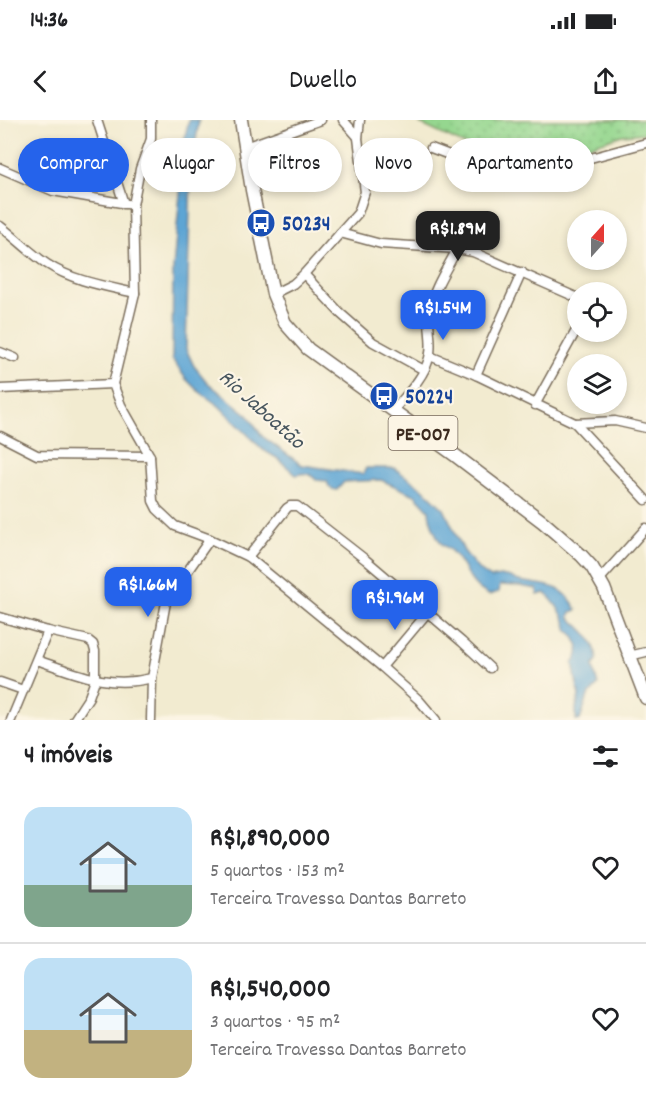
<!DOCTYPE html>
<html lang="pt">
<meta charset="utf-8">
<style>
body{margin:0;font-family:Dekko,sans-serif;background:#f2f2f2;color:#202124;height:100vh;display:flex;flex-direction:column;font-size:22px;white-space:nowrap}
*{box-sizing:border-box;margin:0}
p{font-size:20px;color:#757577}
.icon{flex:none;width:33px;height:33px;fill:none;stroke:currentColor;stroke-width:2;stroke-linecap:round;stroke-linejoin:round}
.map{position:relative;height:600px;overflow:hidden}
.drawer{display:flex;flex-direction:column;background:#fff;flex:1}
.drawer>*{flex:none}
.guide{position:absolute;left:18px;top:18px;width:610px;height:54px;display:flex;gap:12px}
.needle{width:39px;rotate:21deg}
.controls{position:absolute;left:567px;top:90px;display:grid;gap:12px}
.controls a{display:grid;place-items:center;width:60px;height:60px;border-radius:50%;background:#fff;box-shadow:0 3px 9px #0003;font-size:30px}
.price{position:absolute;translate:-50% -51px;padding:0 14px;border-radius:12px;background:#2563eb;color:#fff;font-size:20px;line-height:39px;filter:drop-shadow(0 2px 3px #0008)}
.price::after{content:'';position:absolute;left:50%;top:36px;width:18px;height:14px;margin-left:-9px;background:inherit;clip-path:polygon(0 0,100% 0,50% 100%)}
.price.active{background:#222;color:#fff}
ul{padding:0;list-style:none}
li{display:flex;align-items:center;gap:18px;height:150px;padding:0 24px}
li+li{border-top:2px solid #e0e0e0}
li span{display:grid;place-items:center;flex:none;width:168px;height:120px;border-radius:18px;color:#555}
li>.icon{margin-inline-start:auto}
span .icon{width:72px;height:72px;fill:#fffc;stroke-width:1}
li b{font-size:26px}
h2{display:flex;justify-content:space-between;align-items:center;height:72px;padding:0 24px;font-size:26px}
.tag{padding:0 21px;border-radius:27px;background:#fff;box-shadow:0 3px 9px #0003;font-size:21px;line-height:54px}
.tag.active{background:#2563eb;color:#fff}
.status{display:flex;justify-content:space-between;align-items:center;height:42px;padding:0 30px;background:#fff;direction:ltr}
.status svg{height:16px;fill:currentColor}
header{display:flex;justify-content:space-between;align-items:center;height:78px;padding:0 24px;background:#fff;font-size:27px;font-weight:600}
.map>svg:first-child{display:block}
</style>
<div class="status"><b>14:36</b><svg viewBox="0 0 49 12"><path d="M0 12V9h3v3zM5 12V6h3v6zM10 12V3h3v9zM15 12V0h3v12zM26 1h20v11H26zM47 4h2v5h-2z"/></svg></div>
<header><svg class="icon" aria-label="back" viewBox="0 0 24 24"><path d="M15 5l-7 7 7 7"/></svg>Dwello<svg class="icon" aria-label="share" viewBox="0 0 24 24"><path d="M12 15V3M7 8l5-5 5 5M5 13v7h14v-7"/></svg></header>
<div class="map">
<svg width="646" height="600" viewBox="0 0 646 600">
<defs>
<pattern id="grass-dots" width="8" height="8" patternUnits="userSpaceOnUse" patternTransform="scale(1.5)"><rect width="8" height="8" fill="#95d78f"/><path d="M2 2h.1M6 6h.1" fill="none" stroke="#81b97b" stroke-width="1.8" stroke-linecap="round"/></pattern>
</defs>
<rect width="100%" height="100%" fill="#fcf5e5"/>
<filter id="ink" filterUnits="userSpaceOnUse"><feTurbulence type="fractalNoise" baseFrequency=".0167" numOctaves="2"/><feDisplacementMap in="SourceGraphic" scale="12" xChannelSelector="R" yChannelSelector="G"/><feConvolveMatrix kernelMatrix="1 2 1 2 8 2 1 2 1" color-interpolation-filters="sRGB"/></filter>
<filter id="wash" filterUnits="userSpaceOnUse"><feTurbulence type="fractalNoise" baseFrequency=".008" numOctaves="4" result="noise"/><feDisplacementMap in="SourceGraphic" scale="24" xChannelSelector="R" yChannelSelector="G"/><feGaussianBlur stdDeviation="1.35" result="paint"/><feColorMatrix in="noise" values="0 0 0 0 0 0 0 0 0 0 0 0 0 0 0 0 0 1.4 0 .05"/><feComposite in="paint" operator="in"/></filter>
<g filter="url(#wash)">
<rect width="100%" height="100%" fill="#f2ebd0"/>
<path fill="url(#grass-dots)" stroke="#688056" stroke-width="1.5" d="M423 0H646V13L622 15 563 35 495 39 420 4Z"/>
<path fill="#5da5d4" stroke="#4c6879" stroke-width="1.5" d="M189 0H199L191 53 186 229 194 246 207 262 248 295 262 316 302 345 363 354 366 348H394L422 368 444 389 464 431 478 449 491 458C495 457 502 455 506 456 510 456 515 460 519 461 546 466 562 462 577 490L571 492 569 497C584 511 596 519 597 541L593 546 598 565 588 576 580 600H576V588L579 576 573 543C583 533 578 518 567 510 568 500 553 480 545 473L538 475 537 469 520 466 500 465 499 472 489 475C467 464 467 448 453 433 450 429 445 427 442 424 436 417 429 399 429 390L415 375 381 360 344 362 337 370C330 369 329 368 327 361L316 360C310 352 304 353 296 355L277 338 263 330 219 286 197 270 186 259 172 239 173 148 181 63 179 40Z"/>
</g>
<g filter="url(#ink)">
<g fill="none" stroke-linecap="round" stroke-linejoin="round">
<g stroke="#7b6e5c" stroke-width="11">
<g id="street">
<path d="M97 0 124 84"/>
<path d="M151 0V19L140 49 133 85 135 173 113 264 121 285 150 336 153 381 157 389 175 406 210 419 248 437 382 547 419 580 436 600"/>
<path d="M343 0 358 17"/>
<path d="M245 27 321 0"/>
<path d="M431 28 473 44 492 47 519 45 550 46 572 43 646 23"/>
<path d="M0 48 53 71 133 85"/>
<path d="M0 106C16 118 30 133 47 144 73 161 105 166 135 173"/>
<path d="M340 113 381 124 457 129 473 132 578 178"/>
<path d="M304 154 341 194 373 222 424 250"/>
<path d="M273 174 293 164 304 154 358 93 365 72 358 18 360 0"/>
<path d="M0 232 15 238"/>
<path d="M430 236 476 255 575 303 646 380"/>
<path d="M476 255 522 152"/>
<path d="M0 269 113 264"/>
<path d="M535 285 578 207"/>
<path d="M393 291C405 276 424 258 429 238 434 222 426 204 430 188 434 167 448 147 457 129"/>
<path d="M575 303 615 301 646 308"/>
<path d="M0 316 37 335 150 336"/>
<path d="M248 437 287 388 290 386H297L366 440 462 522 490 548"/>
<path d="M600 459 646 408"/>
<path d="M0 497 48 511 88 520 93 524 95 531V560L89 577 74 600"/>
<path d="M629 536 646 532"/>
<path d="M37 540C78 554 108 569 152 558"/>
<path d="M382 547 428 492"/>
<path d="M0 562 23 570"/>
<path d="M11 600 48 511"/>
<path d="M151 600 152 558 166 482 210 419"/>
</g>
</g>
<g stroke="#7b6e5c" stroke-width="15">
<path id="primary" d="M241 0 252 70 273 174 285 203 308 229 456 336 543 402 581 435 592 447 604 468 646 578"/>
</g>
<use href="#street" stroke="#fff" stroke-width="8"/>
<use href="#primary" stroke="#fff" stroke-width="12"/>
</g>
</g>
<defs>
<g id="bus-disc" transform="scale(1.5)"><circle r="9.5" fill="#1a4fb4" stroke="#fcf5e5"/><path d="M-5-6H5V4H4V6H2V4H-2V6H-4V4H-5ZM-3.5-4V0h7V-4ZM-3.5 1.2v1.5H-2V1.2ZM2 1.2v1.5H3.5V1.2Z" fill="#fff"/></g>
</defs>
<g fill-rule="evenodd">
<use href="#bus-disc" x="261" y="103"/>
<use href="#bus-disc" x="384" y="276"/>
</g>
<g text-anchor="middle" stroke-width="4.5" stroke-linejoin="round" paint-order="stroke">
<rect fill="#fcf5e5" stroke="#75675a" stroke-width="1.5" x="388.5" y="296" width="69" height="34" rx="4.5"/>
<g font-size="20" font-weight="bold" fill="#3b2a1e">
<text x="423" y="320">PE-007</text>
</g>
<g font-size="21" font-weight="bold" fill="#164399" stroke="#fcf5e5" text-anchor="start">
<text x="282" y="110">50234</text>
<text x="405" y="283">50224</text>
</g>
<g font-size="22" font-style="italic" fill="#47555e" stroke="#fcf5e5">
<text transform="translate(263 288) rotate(42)" y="8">Rio Jaboatão</text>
</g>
</g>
</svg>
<div class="controls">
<a><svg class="needle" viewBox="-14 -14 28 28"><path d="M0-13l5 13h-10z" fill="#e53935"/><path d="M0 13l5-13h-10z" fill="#757577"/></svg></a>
<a><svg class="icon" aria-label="locate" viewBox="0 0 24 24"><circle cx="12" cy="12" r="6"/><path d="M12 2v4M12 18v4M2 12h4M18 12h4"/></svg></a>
<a><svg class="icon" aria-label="layers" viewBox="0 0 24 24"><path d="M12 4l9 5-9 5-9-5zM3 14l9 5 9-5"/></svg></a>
</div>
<b class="price active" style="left:458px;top:142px">R$1.89M</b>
<b class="price" style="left:443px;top:221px">R$1.54M</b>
<b class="price" style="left:148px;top:498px">R$1.66M</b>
<b class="price" style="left:395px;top:511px">R$1.96M</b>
<div class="guide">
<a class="tag active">Comprar</a>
<a class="tag">Alugar</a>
<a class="tag">Filtros</a>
<a class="tag">Novo</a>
<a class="tag">Apartamento</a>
</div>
</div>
<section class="drawer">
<h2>4 imóveis<svg class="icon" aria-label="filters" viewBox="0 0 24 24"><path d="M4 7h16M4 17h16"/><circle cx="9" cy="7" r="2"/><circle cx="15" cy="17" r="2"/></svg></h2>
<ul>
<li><span style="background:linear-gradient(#bfe0f5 65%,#7fa58c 0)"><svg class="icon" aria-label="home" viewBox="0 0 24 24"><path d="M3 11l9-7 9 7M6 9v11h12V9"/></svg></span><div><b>R$1,890,000</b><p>5 quartos · 153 m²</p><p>Terceira Travessa Dantas Barreto</p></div><svg class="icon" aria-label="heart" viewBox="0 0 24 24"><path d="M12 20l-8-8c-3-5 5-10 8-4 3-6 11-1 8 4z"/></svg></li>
<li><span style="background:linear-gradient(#bfe0f5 60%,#c2b280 0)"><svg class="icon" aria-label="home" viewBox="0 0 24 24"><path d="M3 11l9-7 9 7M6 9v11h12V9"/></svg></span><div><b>R$1,540,000</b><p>3 quartos · 95 m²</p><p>Terceira Travessa Dantas Barreto</p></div><svg class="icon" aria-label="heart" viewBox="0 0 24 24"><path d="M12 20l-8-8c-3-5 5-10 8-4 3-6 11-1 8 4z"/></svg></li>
</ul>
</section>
